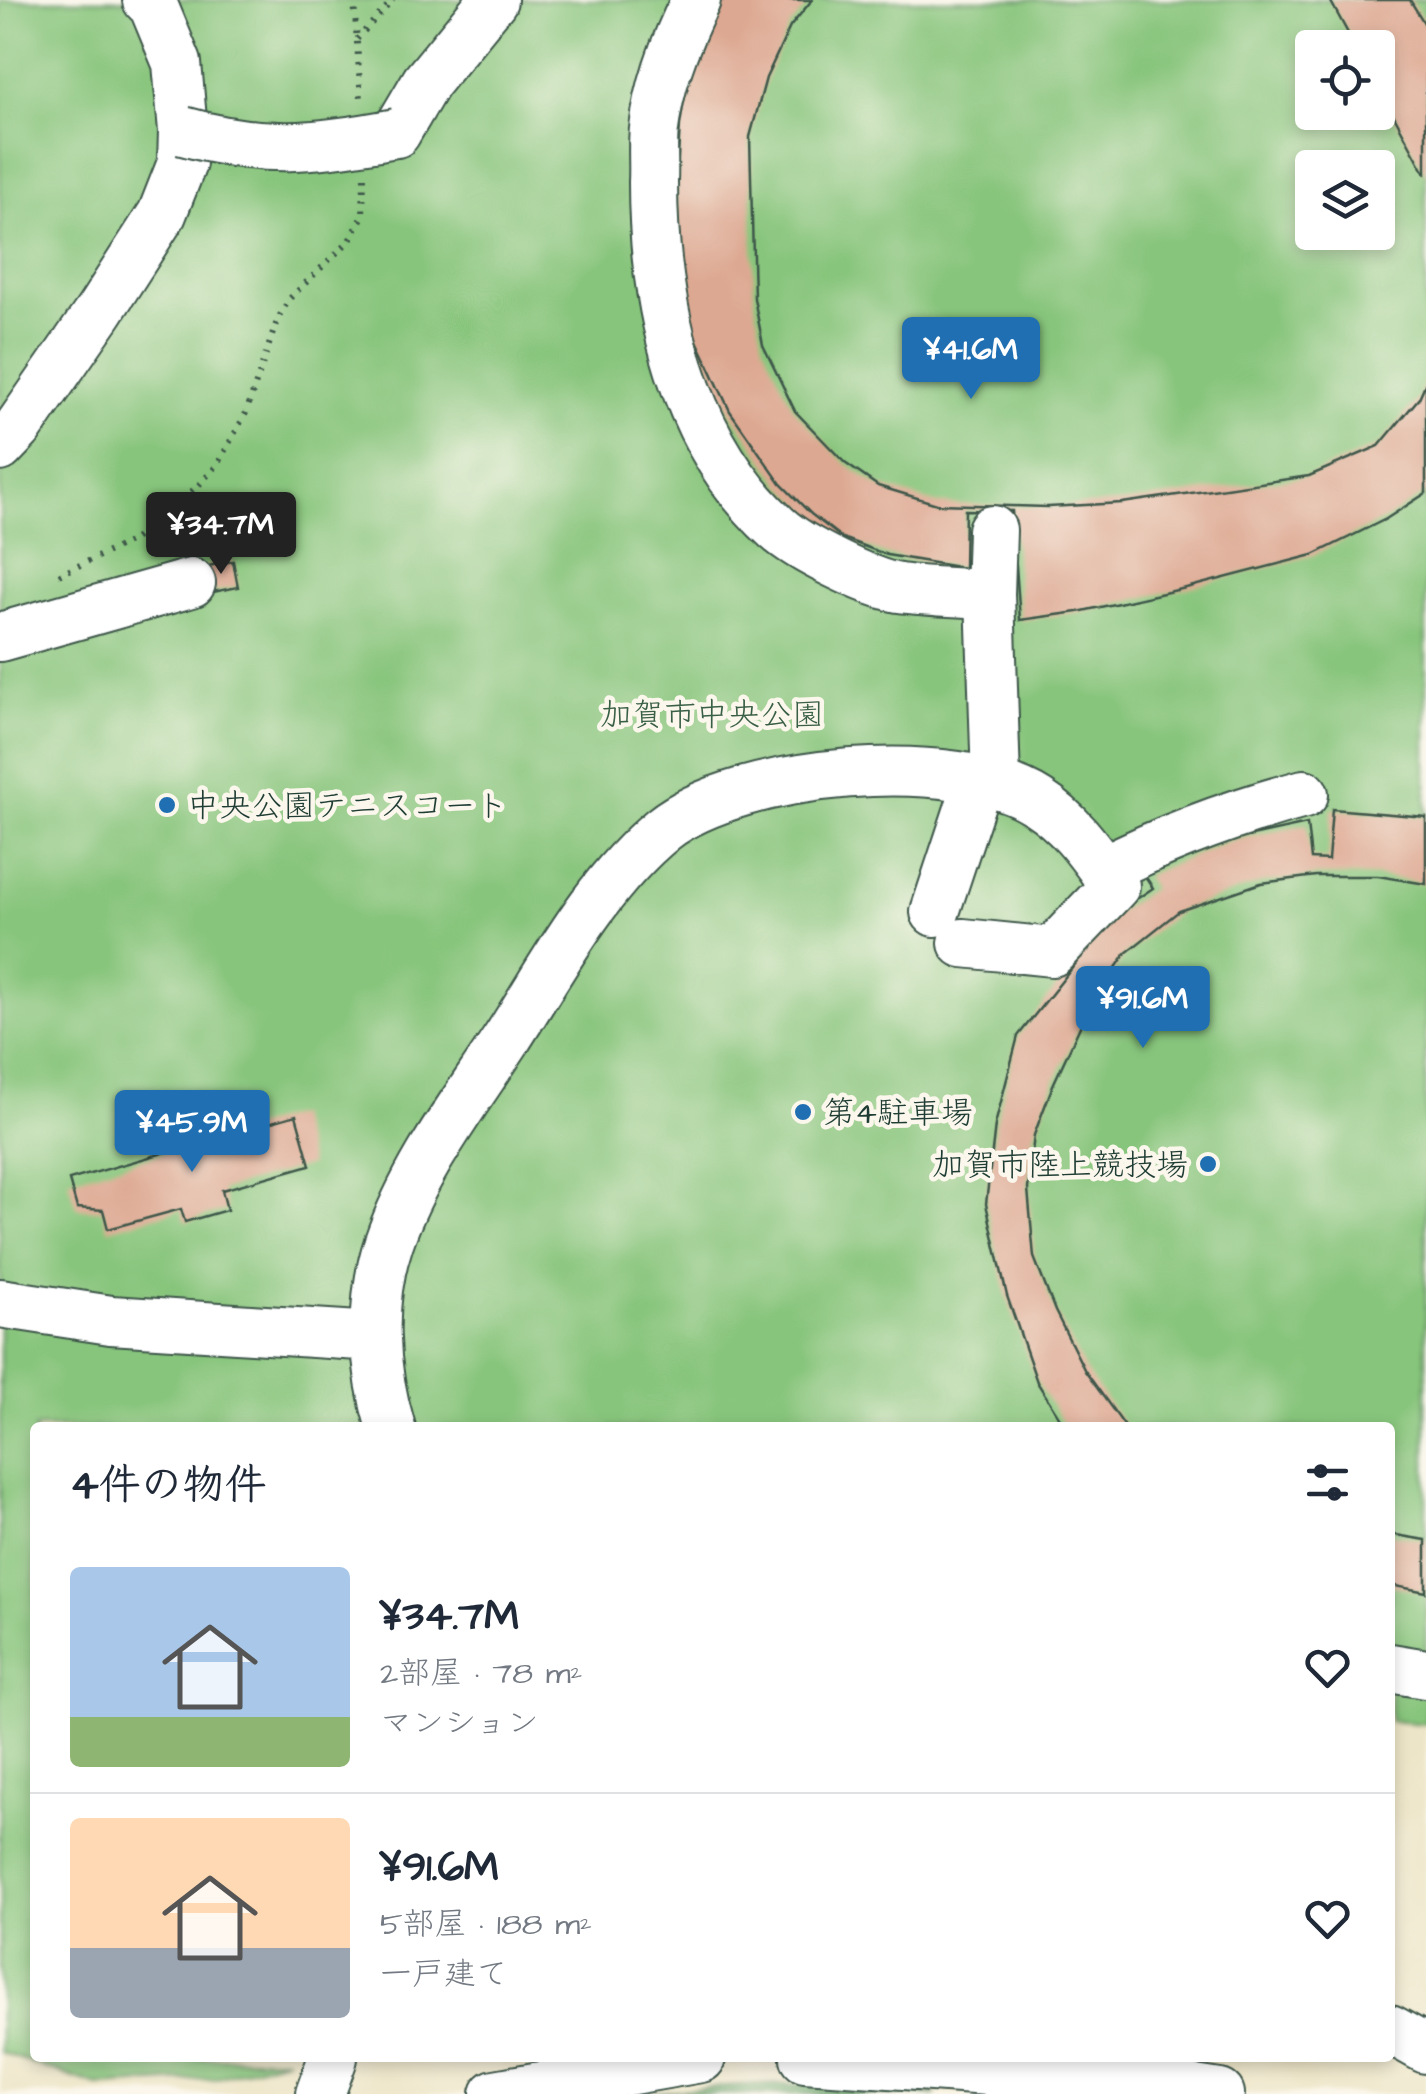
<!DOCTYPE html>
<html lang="ja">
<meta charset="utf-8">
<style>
body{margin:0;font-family:"Architects Daughter","Klee One",sans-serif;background:#f6f6f7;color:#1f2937;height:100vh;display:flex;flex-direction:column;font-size:38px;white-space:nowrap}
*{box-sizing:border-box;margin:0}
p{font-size:32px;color:#747a83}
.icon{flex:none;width:55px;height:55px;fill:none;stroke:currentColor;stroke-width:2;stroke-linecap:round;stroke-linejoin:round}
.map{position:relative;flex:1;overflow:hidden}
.side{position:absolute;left:30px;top:1422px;width:1365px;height:640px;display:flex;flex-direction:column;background:#fff;border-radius:10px;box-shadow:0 5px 15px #0003}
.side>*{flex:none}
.controls{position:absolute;left:1295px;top:30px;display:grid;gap:20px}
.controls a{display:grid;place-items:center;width:100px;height:100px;border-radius:10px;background:#fff;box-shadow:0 5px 15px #0003;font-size:50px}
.price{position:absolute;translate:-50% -85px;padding:0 22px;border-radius:10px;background:#1f6fb2;color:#fff;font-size:32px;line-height:65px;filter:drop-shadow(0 2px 5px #0008)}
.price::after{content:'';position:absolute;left:50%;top:60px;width:30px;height:22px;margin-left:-15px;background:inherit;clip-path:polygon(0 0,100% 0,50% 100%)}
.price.selected{background:#222;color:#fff}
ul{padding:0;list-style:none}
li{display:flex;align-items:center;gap:30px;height:250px;padding:0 40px}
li+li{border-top:2px solid #e0e1e3}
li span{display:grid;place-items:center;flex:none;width:280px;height:200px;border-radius:10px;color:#555}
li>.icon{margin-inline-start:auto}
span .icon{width:120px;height:120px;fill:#fffc;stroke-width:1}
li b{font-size:42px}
h2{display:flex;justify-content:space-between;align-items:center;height:120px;padding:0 40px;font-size:42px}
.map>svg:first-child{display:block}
</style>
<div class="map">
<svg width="1426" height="2094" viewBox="0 0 1426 2094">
<rect width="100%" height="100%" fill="#fbf7ec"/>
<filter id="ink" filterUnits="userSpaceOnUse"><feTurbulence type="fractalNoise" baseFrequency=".01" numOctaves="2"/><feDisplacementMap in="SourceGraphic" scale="20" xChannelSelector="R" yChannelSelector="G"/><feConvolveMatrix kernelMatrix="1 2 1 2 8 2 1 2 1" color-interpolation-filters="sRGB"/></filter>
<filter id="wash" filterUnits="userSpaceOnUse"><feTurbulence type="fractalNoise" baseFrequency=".0048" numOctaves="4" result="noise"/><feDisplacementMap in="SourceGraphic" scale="40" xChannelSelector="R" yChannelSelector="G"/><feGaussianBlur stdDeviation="2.25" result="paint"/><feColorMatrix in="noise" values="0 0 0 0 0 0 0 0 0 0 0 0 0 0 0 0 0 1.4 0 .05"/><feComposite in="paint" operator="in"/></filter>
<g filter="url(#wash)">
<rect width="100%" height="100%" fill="#ede5c7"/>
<path fill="#87c57c" stroke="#538158" stroke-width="2.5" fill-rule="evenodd" d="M0 0H1426V1724L1390 1721V1428H35V2058H287L214 2079 98 2086 0 2052ZM1312 48H1378V112H1312ZM1312 168H1378V232H1312Z"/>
<path fill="#6daa6c" stroke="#467450" stroke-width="2.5" d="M839 2084 937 2094H637L738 2085Z"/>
<g id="blocks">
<g fill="#dda892">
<path d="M719 0H812L790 27 766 78 750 137 754 298 763 345 795 411 845 463 878 486 937 504 1048 507 1122 503 1309 476 1379 446 1419 398 1426 382V493L1386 519 1313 555 1186 588 1078 612 1020 620 1012 511 965 510 964 568 887 555 842 538 811 514 781 484 730 411 693 332 684 290 675 204 680 125 686 87 699 45Z"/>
<path d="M1330 0H1410L1426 26V175L1378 86V48H1356Z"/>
<path d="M233 561 238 587 208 593 203 567Z"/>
<path d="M1332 809 1426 817V884L1378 876H1316L1261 883 1179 911 1126 953 1089 1007 1053 1085 1034 1135 1028 1189 1034 1257 1055 1311 1085 1371 1126 1428H1066L1037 1382 1007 1296 986 1204 995 1125 1018 1036 1116 913 1153 888 1145 876 1229 841 1307 824 1311 859 1328 860Z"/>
<path d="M296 1115 310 1165 222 1190 227 1210 185 1222 181 1209 108 1229 103 1210 77 1208 69 1180Z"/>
<path d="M1390 1534 1426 1540V1592L1390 1585Z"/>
</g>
</g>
</g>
<g filter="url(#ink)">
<use href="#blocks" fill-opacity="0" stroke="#3e564a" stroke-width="2.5"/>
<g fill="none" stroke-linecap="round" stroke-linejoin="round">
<g stroke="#3e564a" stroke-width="52">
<g id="minor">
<path d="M696 0C676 40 659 84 654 129 652 146 654 165 653 182 653 306 682 441 777 528 800 549 869 583 899 588 929 592 960 592 990 594"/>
<path d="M396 133 426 82 493 0"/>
<path d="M0 447 18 428 100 310 162 214 182 163 183 131 177 63 153 5 147 0"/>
<path d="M992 530 990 594 996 782"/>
<path d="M0 637 191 583"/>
<path d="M1103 870C1168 837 1233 813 1304 794"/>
<path d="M935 912 979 779"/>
<path d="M0 1303 111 1320 375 1337"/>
<path d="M391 1428C373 1369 369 1301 389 1242 414 1169 464 1104 506 1040 553 967 595 885 663 829 738 769 958 749 1039 803 1072 824 1092 855 1115 886L1052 952 963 943"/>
<path d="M1390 1668 1426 1674"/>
<path d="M1390 2029 1426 2049"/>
<path d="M805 2058 1142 2082 1220 2094"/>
<path d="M320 2094 333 2058"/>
<path d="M495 2094 701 2058"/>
</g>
</g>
<g stroke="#3e564a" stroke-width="6" stroke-dasharray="2.5 8" stroke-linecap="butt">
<path d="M354 0 361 100"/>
<path d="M357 39 393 0"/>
<path d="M59 575 133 540 198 486 217 465 246 413 277 321 289 299 350 240 363 216 364 177"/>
</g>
<use href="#minor" stroke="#fff" stroke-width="48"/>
<g stroke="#3e564a" stroke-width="52" stroke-linecap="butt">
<path id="minor-bridge" d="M183 131C263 154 316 148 396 133"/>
</g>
<use href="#minor-bridge" stroke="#fff" stroke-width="48"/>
</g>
</g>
<g fill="#1f6fb2" stroke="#fbf7ec" stroke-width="4">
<circle cx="167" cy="805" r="10"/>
<circle cx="803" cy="1112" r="10"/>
<circle cx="1208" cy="1164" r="10"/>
</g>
<g text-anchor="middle" stroke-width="9" stroke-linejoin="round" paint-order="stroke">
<g font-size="32" fill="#395f46" stroke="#fbf7ec">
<text x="712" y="725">加賀市中央公園</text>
</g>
<g font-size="32" fill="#1f3d34" stroke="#fbf7ec" text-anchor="start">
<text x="187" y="816">中央公園テニスコート</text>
<text x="823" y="1123">第4駐車場</text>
<text x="1188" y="1175" text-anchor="end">加賀市陸上競技場</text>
</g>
</g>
</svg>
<div class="controls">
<a><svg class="icon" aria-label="locate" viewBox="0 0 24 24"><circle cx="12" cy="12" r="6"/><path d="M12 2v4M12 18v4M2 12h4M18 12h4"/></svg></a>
<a><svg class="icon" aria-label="layers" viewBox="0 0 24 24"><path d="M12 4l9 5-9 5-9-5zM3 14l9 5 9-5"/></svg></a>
</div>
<b class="price" style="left:971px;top:402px">¥41.6M</b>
<b class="price selected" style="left:221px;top:577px">¥34.7M</b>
<b class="price" style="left:1143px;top:1051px">¥91.6M</b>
<b class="price" style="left:192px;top:1175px">¥45.9M</b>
<section class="side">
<h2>4件の物件<svg class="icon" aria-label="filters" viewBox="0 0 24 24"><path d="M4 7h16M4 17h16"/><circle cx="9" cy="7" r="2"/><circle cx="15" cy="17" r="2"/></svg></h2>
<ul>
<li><span style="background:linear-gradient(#a9c7e8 75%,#8fb573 0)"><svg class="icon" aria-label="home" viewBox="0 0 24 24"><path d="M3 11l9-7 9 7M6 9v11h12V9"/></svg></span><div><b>¥34.7M</b><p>2部屋 · 78 m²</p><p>マンション</p></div><svg class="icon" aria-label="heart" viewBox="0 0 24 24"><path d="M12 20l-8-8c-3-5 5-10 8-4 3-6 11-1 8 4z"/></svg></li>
<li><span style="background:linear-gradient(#ffd9b3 65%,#9aa5b1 0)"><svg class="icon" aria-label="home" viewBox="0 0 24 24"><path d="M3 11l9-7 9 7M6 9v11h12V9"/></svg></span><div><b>¥91.6M</b><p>5部屋 · 188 m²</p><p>一戸建て</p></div><svg class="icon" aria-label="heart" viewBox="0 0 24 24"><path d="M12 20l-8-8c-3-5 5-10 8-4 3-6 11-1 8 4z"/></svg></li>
</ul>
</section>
</div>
